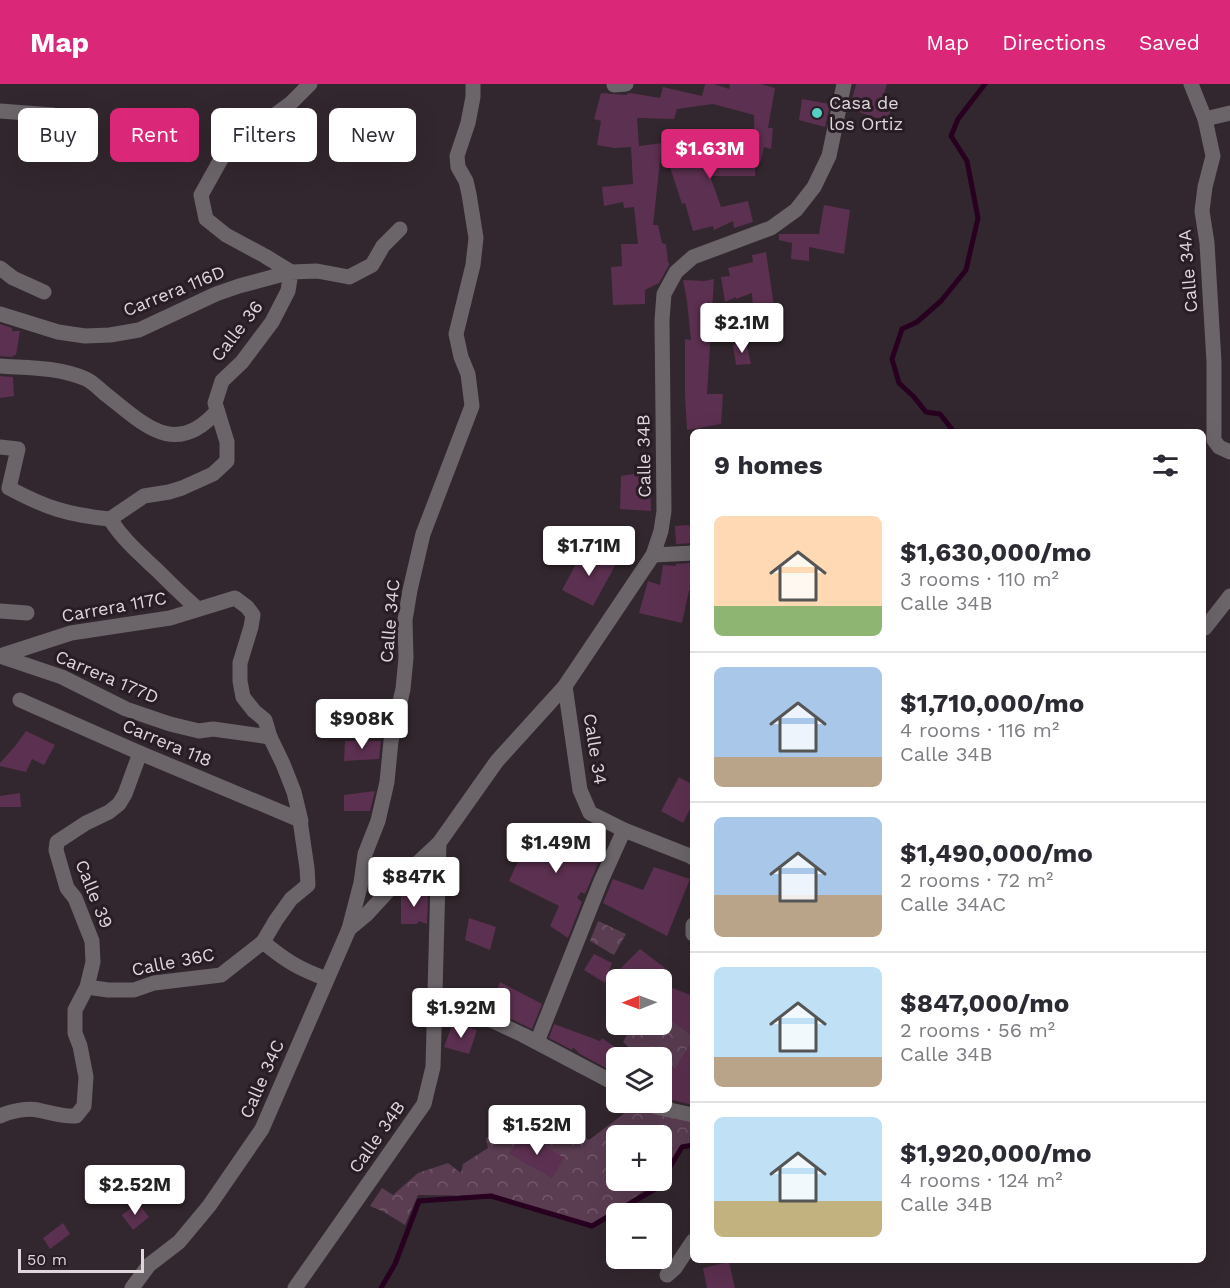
<!DOCTYPE html>
<meta charset="utf-8">
<style>
body{margin:0;font-family:"Work Sans",sans-serif;background:#f2f2f3;color:#2b2b33;height:100vh;display:flex;flex-direction:column;font-size:22px;white-space:nowrap}
*{box-sizing:border-box;margin:0}
p{font-size:20px;color:#7c7c81}
.icon{flex:none;width:33px;height:33px;fill:none;stroke:currentColor;stroke-width:2;stroke-linecap:round;stroke-linejoin:round}
.map{position:relative;flex:1;overflow:hidden}
.drawer{position:absolute;left:690px;top:345px;width:516px;height:834px;display:flex;flex-direction:column;background:#fff;border-radius:9px;box-shadow:0 6px 24px #0002}
.drawer>*{flex:none}
.hud{position:absolute;left:18px;top:24px;width:570px;height:54px;display:flex;gap:12px}
.needle{width:39px;rotate:269deg}
.fabs{position:absolute;left:606px;top:885px;display:grid;gap:12px}
.fabs a{display:grid;place-items:center;width:66px;height:66px;border-radius:9px;background:#fff;box-shadow:0 6px 24px #0002;font-size:30px}
.scale{position:absolute;left:18px;bottom:15px;width:126px;box-sizing:border-box;padding-left:6px;border:3px solid #ded6db;border-top:0;font-size:16px;line-height:21px;white-space:nowrap;color:#ded6db;-webkit-text-stroke:4px #281d25;paint-order:stroke}
.price{position:absolute;translate:-50% -51px;padding:0 14px;border-radius:6px;background:#fff;color:#222;font-size:20px;line-height:39px;filter:drop-shadow(0 2px 3px #0008)}
.price::after{content:'';position:absolute;left:50%;top:36px;width:18px;height:14px;margin-left:-9px;background:inherit;clip-path:polygon(0 0,100% 0,50% 100%)}
.price.active{background:#db2777;color:#fff}
ul{padding:0;list-style:none}
li{display:flex;align-items:center;gap:18px;height:150px;padding:0 24px}
li+li{border-top:2px solid #e1e1e2}
li span{display:grid;place-items:center;flex:none;width:168px;height:120px;border-radius:9px;color:#555}
li>.icon{margin-inline-start:auto}
span .icon{width:72px;height:72px;fill:#fffc;stroke-width:1}
li b{font-size:26px}
h2{display:flex;justify-content:space-between;align-items:center;height:72px;padding:0 24px;font-size:26px}
.chip{padding:0 21px;border-radius:9px;background:#fff;box-shadow:0 6px 24px #0002;font-size:21px;line-height:54px}
.chip.active{background:#db2777;color:#fff}
header{display:flex;align-items:center;gap:36px;box-sizing:border-box;height:84px;padding:0 30px;background:#db2777;color:#fff}
header strong{font-size:28px}
nav{display:flex;gap:33px;margin-inline-start:auto;font-size:21px}
.map>svg:first-child{display:block}
</style>
<header>
<strong>Map</strong>
<nav><a>Map</a><a>Directions</a><a>Saved</a></nav>
</header>
<div class="map">
<svg width="1230" height="1204" viewBox="0 0 1230 1204">
<defs>
<pattern id="forest-crowns" width="20" height="18" patternUnits="userSpaceOnUse" patternTransform="scale(1.5)"><rect width="20" height="18" fill="#5b3d52"/><path d="M2 6a3 3 0 1 1 6 0M12 15a3 3 0 1 1 6 0" fill="none" stroke="#72586a"/></pattern>
</defs>
<rect width="100%" height="100%" fill="#32272e"/>
<g fill="url(#forest-crowns)">
<path d="M598 837 626 850 614 871 590 857Z"/>
<path d="M664 929 680 937 678 941 693 952V985L672 1017 678 1025 662 1018V1008L675 985 662 977V974L639 973 623 958 632 941H649L654 943 656 941 662 940V933Z"/>
<path d="M638 1019 693 1032V1061L682 1063 662 1088V1052H616V1096L655 1097 651 1102 592 1142 491 1112 418 1111 405 1141 384 1128 370 1122 382 1104 393 1111 418 1089 448 1079 461 1089 463 1080 488 1064 486 1055 507 1027 519 1035H534L539 1028 544 1033 589 1056Z"/>
</g>
<g fill="none" stroke-linecap="round" stroke-linejoin="round">
<g stroke="#27011f" stroke-width="5">
<path d="M954 348 940 330 926 328 914 313 899 299 892 275 902 245 917 238 941 217 966 186 978 134 967 77 951 52 958 35 985 0"/>
<path d="M662 1096 682 1063 693 1061"/>
<path d="M381 1204 395 1180 419 1117 491 1112 592 1142 655 1105 661 1096"/>
</g>
</g>
<g fill="#5c3050">
<path d="M705 0H714L729 5 730 0H761L775 4 768 44H773L771 65 764 63 761 77H755L754 31 713 20 677 25 674 35 637 34 639 62 662 59 653 141H658L662 159 666 160 668 179 669 178V181L659 199 645 206V220L613 221 611 183 622 182 621 160H638L634 123 624 124 623 118 604 122 602 103 633 100 631 63 614 64 597 61 601 37 594 35 601 9 627 11V10L630 9 660 14 663 3 702 12Z"/>
<path d="M856 0H887L881 21 891 24 888 38 850 25Z"/>
<path d="M802 15 830 20 825 43 799 36Z"/>
<path d="M704 56 755 61V92H710L721 123 748 117 753 138 734 144 733 137 714 146 713 142 693 147 685 119 682 120 663 62Z"/>
<path d="M824 121 850 126 844 170 809 163V177L791 175 792 159 779 156V150H819Z"/>
<path d="M766 168 776 236 754 239 752 209 736 215V213L725 218 721 193 730 192 728 184 753 178 752 171Z"/>
<path d="M714 195 707 310H723L721 340 687 346 685 311V255L691 256 687 217 683 196 704 197Z"/>
<path d="M0 240 12 244V247H20L16 271H13V273L0 272Z"/>
<path d="M746 258 751 280 736 281 733 261Z"/>
<path d="M0 292 13 293 14 312 0 314Z"/>
<path d="M650 387 651 427 620 425 621 392Z"/>
<path d="M687 441 693 443V459L676 460 675 442Z"/>
<path d="M584 465 616 480 593 522 562 506Z"/>
<path d="M693 479V508L689 507 682 539 639 529 648 497 660 501 663 481 676 482V480Z"/>
<path d="M26 647 55 661 44 681 32 675 26 688 0 682V679L16 661Z"/>
<path d="M345 657H381L379 675 344 677Z"/>
<path d="M679 693 693 701V719L683 739 661 727Z"/>
<path d="M375 707 370 727H344V711Z"/>
<path d="M20 709 21 723H0V712Z"/>
<path d="M535 739 582 769 585 763 603 768 585 810 581 808 577 814 582 818 568 854 550 842 559 822 509 797Z"/>
<path d="M654 783 690 795 667 852 603 819 613 795 643 806Z"/>
<path d="M401 809H428L427 840 419 837 417 840H401Z"/>
<path d="M469 834 496 843 490 866 465 856Z"/>
<path d="M640 865 665 884 654 896H609Z"/>
<path d="M594 870 612 879 605 899 584 886Z"/>
<path d="M500 898 542 920 532 945 490 925Z"/>
<path d="M662 900 693 912V952L662 930Z"/>
<path d="M453 939 477 946 469 970 444 963Z"/>
<path d="M554 940 600 957 602 954 615 963 606 984 580 970 573 963 572 966 549 954Z"/>
<path d="M693 955V1021L672 1016 662 1003V977L675 985Z"/>
<path d="M522 1050 539 1058 564 1074 552 1094 509 1070Z"/>
<path d="M138 1119 149 1133 133 1146 122 1131Z"/>
<path d="M63 1139 70 1150 50 1165 43 1154Z"/>
<path d="M729 1178 735 1204H707L703 1184Z"/>
</g>
<g fill="none" stroke-linecap="round" stroke-linejoin="round">
<g stroke="#6b6569" stroke-width="15">
<path d="M1191 0 1205 35 1213 72 1205 103 1202 127 1207 159 1214 278V356L1219 363 1230 368"/>
<path d="M614 1 626 0"/>
<path d="M0 27 53 31"/>
<path d="M1205 35 1230 29"/>
<path d="M0 184 13 194 44 208"/>
<path d="M291 188 265 172 226 151 206 135 201 111 225 68 291 19 310 0"/>
<path d="M0 230 58 248 85 252 110 251 139 246 216 210 239 202 291 188"/>
<path d="M0 282C29 284 59 283 86 295 93 298 98 304 104 309 142 338 174 376 217 327"/>
<path d="M0 363 18 365 9 404C46 424 69 431 110 435"/>
<path d="M110 435 144 412 169 408 182 404 213 390 227 377V358L215 319 222 297 242 278 272 238 288 207 291 188 317 187 349 193 372 181 383 162 400 145"/>
<path d="M110 435C123 456 140 470 158 487 171 500 184 513 198 525"/>
<path d="M653 471 693 469"/>
<path d="M0 527 27 529"/>
<path d="M1205 544 1230 512"/>
<path d="M0 572 71 549 170 534 235 514 247 523 253 531 251 543 240 579V597L243 613 254 627 265 636 270 653 283 680 294 708 301 737 300 736 307 784 308 801 291 815 276 836 263 858 221 891 154 899 134 906H108L87 903"/>
<path d="M0 572 62 593 126 625 170 640 199 647 213 645 270 653"/>
<path d="M565 602 580 706 590 729 624 746 690 772 693 774"/>
<path d="M20 616 140 669 300 736"/>
<path d="M693 841V850"/>
<path d="M349 845 367 830 389 806 439 759"/>
<path d="M263 858C286 877 299 885 327 895"/>
<path d="M435 916 493 937 523 951 616 1000"/>
<path d="M537 958 601 797 624 746"/>
<path d="M650 1018 656 1023 693 1031"/>
<path d="M0 1032C10 1027 27 1024 38 1026 52 1029 63 1033 76 1032L84 1022 86 993 80 962 75 949V926L87 903 93 878 92 857 75 814 67 804 56 766 57 758 86 739 109 728 119 720 125 710 140 669"/>
<path d="M667 1191 675 1184 693 1157"/>
<path d="M132 1204 149 1181 179 1158 209 1122 262 1045 349 845 361 799 365 770 378 737 387 698 391 657 403 605 406 574 405 536 410 506 423 450 472 322 468 290 461 273 456 250 473 181 476 154 469 110 466 97 458 83 457 72 468 39 473 13V0"/>
<path d="M295 1204 424 1020 433 983 439 759 497 677 565 602 653 471 661 447 664 427 662 236 664 210 676 188 693 173 771 144 796 126 814 103 829 72 844 0"/>
</g>
</g>
<circle fill="#56cec4" stroke="#281d25" stroke-width="2" cx="817" cy="29" r="6"/>
<g text-anchor="middle" stroke-width="6" stroke-linejoin="round" paint-order="stroke">
<g font-size="18" fill="#ded6db" stroke="#281d25" text-anchor="start">
<text x="829" y="25">Casa de<tspan x="829" dy="21">los Ortiz</tspan></text>
</g>
<g font-size="18" fill="#ded6db" stroke="#281d25">
<text transform="translate(1188 187) rotate(-95)" y="6">Calle 34A</text>
<text transform="translate(174 207) rotate(-22)" y="6">Carrera 116D</text>
<text transform="translate(237 247) rotate(-52)" y="6">Calle 36</text>
<text transform="translate(644 372) rotate(-91)" y="6">Calle 34B</text>
<text transform="translate(114 523) rotate(-10)" y="6">Carrera 117C</text>
<text transform="translate(390 537) rotate(-85)" y="6">Calle 34C</text>
<text transform="translate(107 593) rotate(23)" y="6">Carrera 177D</text>
<text transform="translate(167 659) rotate(23)" y="6">Carrera 118</text>
<text transform="translate(595 665) rotate(81)" y="6">Calle 34</text>
<text transform="translate(94 810) rotate(68)" y="6">Calle 39</text>
<text transform="translate(173 878) rotate(-11)" y="6">Calle 36C</text>
<text transform="translate(262 995) rotate(-66)" y="6">Calle 34C</text>
<text transform="translate(377 1053) rotate(-55)" y="6">Calle 34B</text>
</g>
</g>
</svg>
<div class="fabs">
<a><svg class="needle" viewBox="-14 -14 28 28"><path d="M0-13l5 13h-10z" fill="#e53935"/><path d="M0 13l5-13h-10z" fill="#7c7c81"/></svg></a>
<a><svg class="icon" aria-label="layers" viewBox="0 0 24 24"><path d="M12 4l9 5-9 5-9-5zM3 14l9 5 9-5"/></svg></a>
<a>+</a>
<a>−</a>
</div>
<div class="scale">50 m</div>
<b class="price active" style="left:710px;top:96px">$1.63M</b>
<b class="price" style="left:742px;top:270px">$2.1M</b>
<b class="price" style="left:589px;top:493px">$1.71M</b>
<b class="price" style="left:362px;top:666px">$908K</b>
<b class="price" style="left:556px;top:790px">$1.49M</b>
<b class="price" style="left:414px;top:824px">$847K</b>
<b class="price" style="left:461px;top:955px">$1.92M</b>
<b class="price" style="left:537px;top:1072px">$1.52M</b>
<b class="price" style="left:135px;top:1132px">$2.52M</b>
<div class="hud">
<a class="chip">Buy</a>
<a class="chip active">Rent</a>
<a class="chip">Filters</a>
<a class="chip">New</a>
</div>
<section class="drawer">
<h2>9 homes<svg class="icon" aria-label="filters" viewBox="0 0 24 24"><path d="M4 7h16M4 17h16"/><circle cx="9" cy="7" r="2"/><circle cx="15" cy="17" r="2"/></svg></h2>
<ul>
<li><span style="background:linear-gradient(#ffd9b3 75%,#8fb573 0)"><svg class="icon" aria-label="home" viewBox="0 0 24 24"><path d="M3 11l9-7 9 7M6 9v11h12V9"/></svg></span><div><b>$1,630,000/mo</b><p>3 rooms · 110 m²</p><p>Calle 34B</p></div></li>
<li><span style="background:linear-gradient(#a9c7e8 75%,#b9a48a 0)"><svg class="icon" aria-label="home" viewBox="0 0 24 24"><path d="M3 11l9-7 9 7M6 9v11h12V9"/></svg></span><div><b>$1,710,000/mo</b><p>4 rooms · 116 m²</p><p>Calle 34B</p></div></li>
<li><span style="background:linear-gradient(#a9c7e8 65%,#b9a48a 0)"><svg class="icon" aria-label="home" viewBox="0 0 24 24"><path d="M3 11l9-7 9 7M6 9v11h12V9"/></svg></span><div><b>$1,490,000/mo</b><p>2 rooms · 72 m²</p><p>Calle 34AC</p></div></li>
<li><span style="background:linear-gradient(#bfe0f5 75%,#b9a48a 0)"><svg class="icon" aria-label="home" viewBox="0 0 24 24"><path d="M3 11l9-7 9 7M6 9v11h12V9"/></svg></span><div><b>$847,000/mo</b><p>2 rooms · 56 m²</p><p>Calle 34B</p></div></li>
<li><span style="background:linear-gradient(#bfe0f5 70%,#c2b280 0)"><svg class="icon" aria-label="home" viewBox="0 0 24 24"><path d="M3 11l9-7 9 7M6 9v11h12V9"/></svg></span><div><b>$1,920,000/mo</b><p>4 rooms · 124 m²</p><p>Calle 34B</p></div></li>
</ul>
</section>
</div>
